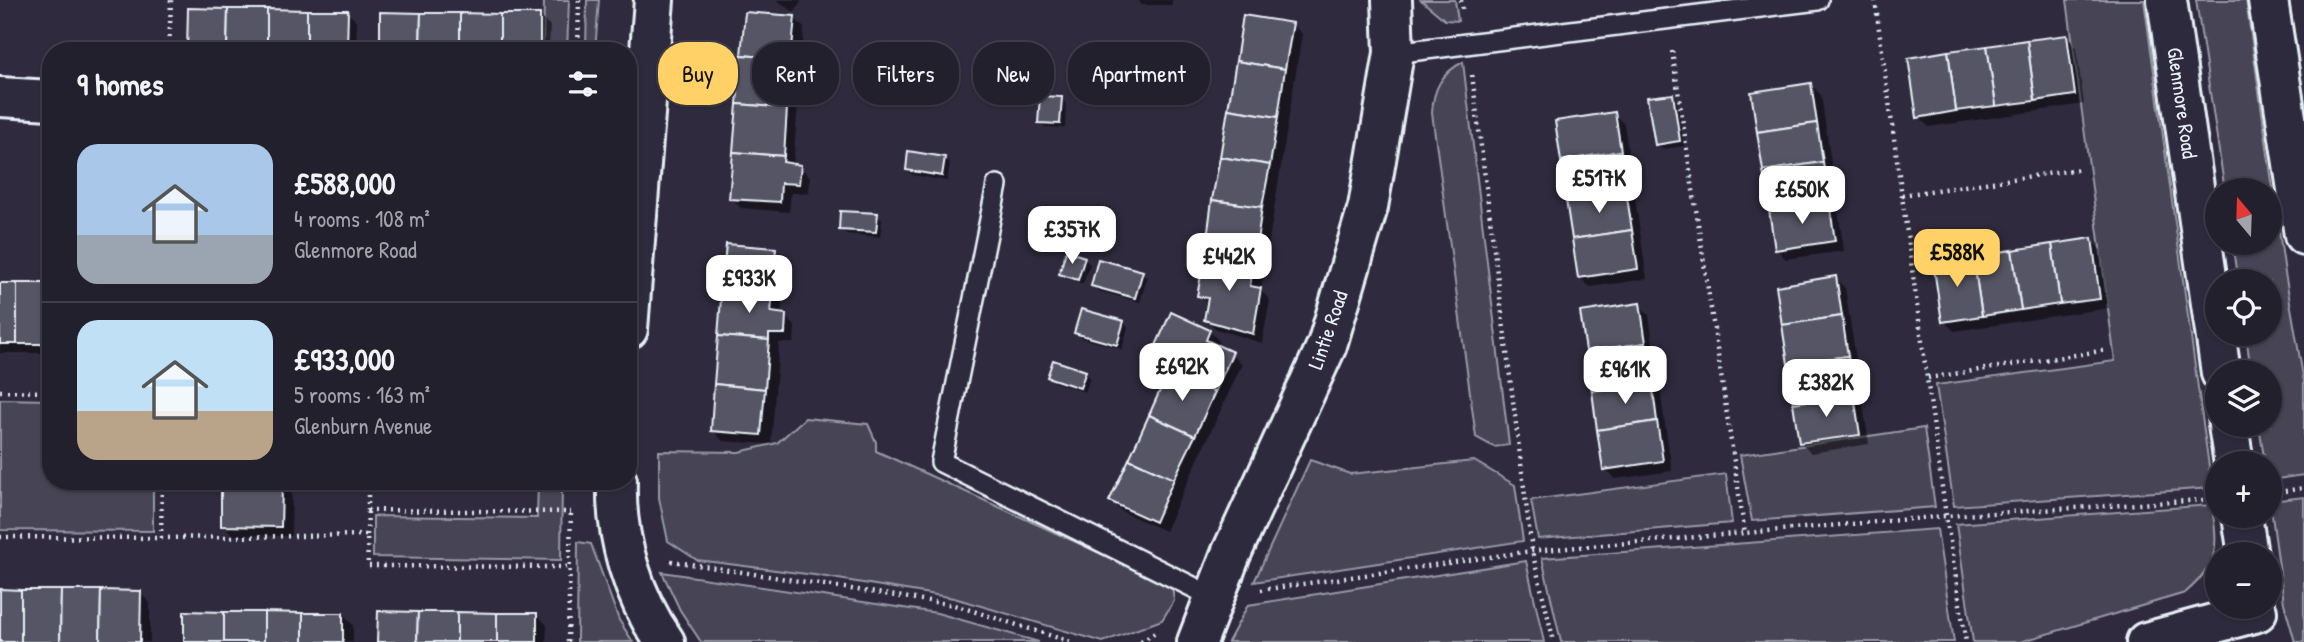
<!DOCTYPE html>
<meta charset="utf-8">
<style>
body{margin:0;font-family:"Patrick Hand",sans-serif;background:#2f2d3a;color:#f1f3f6;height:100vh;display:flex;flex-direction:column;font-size:26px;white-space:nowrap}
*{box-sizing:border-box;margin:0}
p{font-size:23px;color:#a3a3aa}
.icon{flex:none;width:38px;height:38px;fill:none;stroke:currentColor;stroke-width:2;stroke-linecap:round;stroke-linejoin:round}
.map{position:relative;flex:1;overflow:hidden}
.sheet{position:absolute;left:42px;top:42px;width:595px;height:448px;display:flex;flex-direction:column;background:#23202e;border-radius:28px;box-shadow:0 2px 5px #0004,0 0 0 2px #403e4a}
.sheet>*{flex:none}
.guide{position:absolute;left:658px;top:42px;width:665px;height:63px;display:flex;gap:14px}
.needle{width:46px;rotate:341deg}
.tools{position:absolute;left:2205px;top:178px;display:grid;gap:14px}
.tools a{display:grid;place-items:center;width:77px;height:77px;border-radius:50%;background:#23202e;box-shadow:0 2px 5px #0004,0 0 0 2px #403e4a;font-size:35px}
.price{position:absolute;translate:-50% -60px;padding:0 16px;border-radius:14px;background:#fff;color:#222;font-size:23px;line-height:46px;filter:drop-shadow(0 2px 4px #0008)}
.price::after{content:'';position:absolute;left:50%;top:42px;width:21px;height:16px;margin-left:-10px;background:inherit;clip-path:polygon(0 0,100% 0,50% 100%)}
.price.current{background:#ffd166;color:#111}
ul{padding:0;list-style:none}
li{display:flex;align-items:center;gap:21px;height:175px;padding:0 35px}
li+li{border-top:2px solid #403e4a}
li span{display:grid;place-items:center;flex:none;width:196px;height:140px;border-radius:21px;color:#555}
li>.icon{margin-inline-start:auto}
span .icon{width:84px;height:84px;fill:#fffc;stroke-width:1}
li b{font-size:30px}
h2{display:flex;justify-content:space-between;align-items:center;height:84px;padding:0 35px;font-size:30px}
.tag{padding:0 24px;border-radius:28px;background:#23202e;box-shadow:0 2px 5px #0004,0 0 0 2px #403e4a;font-size:24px;line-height:63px}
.tag.current{background:#ffd166;color:#111}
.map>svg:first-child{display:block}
</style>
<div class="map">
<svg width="2304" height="642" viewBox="0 0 2304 642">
<rect width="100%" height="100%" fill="#2f2a3d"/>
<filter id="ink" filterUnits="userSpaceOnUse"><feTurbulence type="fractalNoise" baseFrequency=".0143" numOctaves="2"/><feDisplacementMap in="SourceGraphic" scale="14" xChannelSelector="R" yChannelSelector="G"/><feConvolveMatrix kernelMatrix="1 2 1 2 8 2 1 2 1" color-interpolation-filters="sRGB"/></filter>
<g filter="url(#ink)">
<g fill="#464455" stroke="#979aa6" stroke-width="2">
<path d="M544 0H569L567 51H543Z"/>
<path d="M587 0H599L595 51H586Z"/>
<path d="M1421 0H1455L1458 21 1445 20Z"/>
<path d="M2067 0H2144L2212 488 1954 506 1936 385 2115 361Z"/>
<path d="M2196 0H2246L2285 273 2304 382V475L2270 480V464H2265L2259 425H2270V373H2251L2246 334H2270V282H2238L2232 243H2270V191H2225Z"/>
<path d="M1463 62 1509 445 1494 447 1476 437 1432 113C1433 90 1441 73 1463 62Z"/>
<path d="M0 399 51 400V481H153V531L0 530Z"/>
<path d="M805 418 868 424 876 442V451L1172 586 1174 601 1162 620 1103 642 954 598 814 575 697 560 668 541 659 498V451L739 452 777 443Z"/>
<path d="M1924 428 1935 507 1752 521 1740 455Z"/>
<path d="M1310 460 1350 474 1474 461 1515 485 1523 541 1254 582Z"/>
<path d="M1726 474 1732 523 1538 539 1531 500Z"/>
<path d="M538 481H562L561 560 373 557V516L537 518Z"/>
<path d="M2304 497V642H2295L2284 603 2270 501Z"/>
<path d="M2211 505C2220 546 2218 565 2185 593L2020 642H1973L1956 524Z"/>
<path d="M1937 529 1954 642H1561L1542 558Z"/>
<path d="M578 542 591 544 619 620 633 642H577Z"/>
<path d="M1526 561 1544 642H1228L1248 605Z"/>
<path d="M662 572 937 613 1039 642H701L680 610Z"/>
</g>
<g fill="#0007">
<path d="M777 0H802L794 12Z"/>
<path d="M1138 0H1172V5H1142Z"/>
<path d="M347 12 357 22 356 51H189Z"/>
<path d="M540 16 550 26 549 51H382Z"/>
<path d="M794 18 804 28 793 166 800 167 810 177 809 193H791L789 212 741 208 731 198Z"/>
<path d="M1292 24 1302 34 1261 291 1270 300 1262 343 1216 329 1206 319 1208 305 1199 295Z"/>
<path d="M2066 37 2076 47 2084 104 1929 127 1918 117Z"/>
<path d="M1811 85 1821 95 1844 251 1786 259 1776 249Z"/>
<path d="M1672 95 1677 101 1684 146 1662 149 1656 144Z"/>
<path d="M1061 99 1066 104 1065 128 1045 127 1040 122Z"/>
<path d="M1614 114 1624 124 1647 279 1590 287 1579 277Z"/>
<path d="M945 158 950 163 947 181 913 175 907 170Z"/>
<path d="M877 215 882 220 880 237 846 234 840 229Z"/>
<path d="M2091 240 2101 250 2109 308 1954 331 1944 321Z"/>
<path d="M775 250 785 260 781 315 785 316 795 326 794 343H779L771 444 723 441 713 431Z"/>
<path d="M1084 259 1090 264 1083 284 1066 278 1061 273Z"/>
<path d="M1142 273 1147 278 1140 302 1098 291 1093 285Z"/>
<path d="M1835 278 1845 288 1869 444 1811 453 1801 443Z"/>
<rect x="0" y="285" width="51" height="68"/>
<path d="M1639 305 1649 315 1672 471 1615 479 1605 469Z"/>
<path d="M1123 322 1128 327 1122 349 1081 338 1076 332Z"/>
<path d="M1209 331 1219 341 1217 347 1232 354 1242 364 1165 531 1121 511 1111 501 1169 375 1161 371 1151 361Z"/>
<path d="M1085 372 1090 378 1085 392 1054 382 1049 376Z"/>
<path d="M223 481H292L291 536 233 535 223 525Z"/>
<path d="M0 591 140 593 150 603V642H0Z"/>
<path d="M343 614 353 625V642H186Z"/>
<path d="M537 615 547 625 546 642H379Z"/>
</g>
<g fill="#575565" stroke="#e8f1f8" stroke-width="2">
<path d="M188 8 228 9 227 51H187Z"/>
<path d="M228 9H267V51H227Z"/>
<path d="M267 9 307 10V51H267Z"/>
<path d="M307 10H348L347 51H307Z"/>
<path d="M380 12 421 13 420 51H380Z"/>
<path d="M745 12 795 16 791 59 741 55Z"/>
<path d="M421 13H460V51H420Z"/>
<path d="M460 13 500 14V51H460Z"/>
<rect x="500" y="14" width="40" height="37"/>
<path d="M1243 15 1293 23 1285 69 1236 61Z"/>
<path d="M2067 35 2075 95 2035 101 2027 40Z"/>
<path d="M2027 40 2035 101 1996 106 1987 46Z"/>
<path d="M1987 46 1996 106 1956 111 1948 51Z"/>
<path d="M1948 51 1956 111 1917 118 1908 58Z"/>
<path d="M741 55 791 59 787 108 737 104Z"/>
<path d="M1236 61 1285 69 1278 117 1228 109Z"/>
<path d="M1811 83 1817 123 1757 132 1751 92Z"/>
<path d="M1673 94 1680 141 1655 145 1647 97Z"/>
<path d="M1040 96 1062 97 1060 124 1038 123Z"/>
<path d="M737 104 787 108 784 156 733 152Z"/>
<path d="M1228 109 1278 117 1270 165 1220 157Z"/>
<path d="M1615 112 1621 151 1561 161 1555 121Z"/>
<path d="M1817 123 1823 162 1763 171 1757 132Z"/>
<path d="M908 151 945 157 942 176 906 170Z"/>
<path d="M1621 151 1626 190 1566 200 1561 161Z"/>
<path d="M733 152 784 156 783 162 801 165 799 184 781 183 780 202 729 199Z"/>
<path d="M1220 157 1270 165 1262 207 1212 200Z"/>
<path d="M1823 162 1829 201 1769 210 1763 171Z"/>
<path d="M1626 190 1632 230 1572 239 1566 200Z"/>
<path d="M1212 200 1262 207 1254 262 1205 254Z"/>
<path d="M1829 201 1835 241 1775 250 1769 210Z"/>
<path d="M840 211 878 213 876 232 839 230Z"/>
<path d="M1632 230 1638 269 1578 278 1572 239Z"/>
<path d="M2092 238 2100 299 2060 304 2052 244Z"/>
<path d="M726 244 776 248 773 291 722 287Z"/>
<path d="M2052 244 2060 304 2021 310 2012 250Z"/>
<path d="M2012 250 2021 310 1982 316 1973 256Z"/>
<path d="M1066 251 1085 257 1078 280 1059 274Z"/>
<path d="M1205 254 1254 262 1250 286 1261 288 1253 334 1204 320 1208 298 1197 296Z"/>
<path d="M1973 256 1982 316 1942 322 1933 262Z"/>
<path d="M1098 259 1143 271 1135 298 1091 286Z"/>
<path d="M1836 276 1842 316 1782 325 1776 286Z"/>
<rect x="0" y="283" width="17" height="61"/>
<rect x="17" y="283" width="34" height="61"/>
<path d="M722 287 773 291 771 312 786 314 785 334H769V340L718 336Z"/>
<path d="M1640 303 1646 343 1586 351 1580 312Z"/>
<path d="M1081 309 1124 321 1117 345 1074 333Z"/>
<path d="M1171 312 1210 330 1206 340 1233 352 1215 392 1149 361Z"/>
<path d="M1842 316 1848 356 1788 364 1782 325Z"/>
<path d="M718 336 769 340 765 389 714 384Z"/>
<path d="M1646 343 1652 382 1592 391 1586 351Z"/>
<path d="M1848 356 1854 395 1793 403 1788 364Z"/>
<path d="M1053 360 1086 371 1080 388 1047 377Z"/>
<path d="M1169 370 1215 392 1195 436 1149 415Z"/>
<path d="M1652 382 1657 421 1597 430 1592 391Z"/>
<path d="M714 384 765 389 761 435 711 431Z"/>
<path d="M1854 395 1860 435 1799 443 1793 403Z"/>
<path d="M1149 415 1195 436 1174 479 1129 459Z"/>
<path d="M1657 421 1663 461 1603 470 1597 430Z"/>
<path d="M1129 459 1174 479 1155 522 1109 501Z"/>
<path d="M221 481H282V487L221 485Z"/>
<path d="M221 485 282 487 281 527 221 526Z"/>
<path d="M0 589 21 590V642H0Z"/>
<path d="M21 590H61L60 642H21Z"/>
<path d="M61 590H101L100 642H60Z"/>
<path d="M101 590 141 591 140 642H100Z"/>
<path d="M184 611 224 612V642H184Z"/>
<path d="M378 611 418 612 417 642H377Z"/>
<rect x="224" y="612" width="40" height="30"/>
<path d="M264 612 303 613V642H264Z"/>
<path d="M418 612H457V642H417Z"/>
<path d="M457 612 497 613V642H457Z"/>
<rect x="303" y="613" width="40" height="29"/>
<rect x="497" y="613" width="40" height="29"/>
</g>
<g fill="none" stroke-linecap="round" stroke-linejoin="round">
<g stroke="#e8f1f8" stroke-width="24">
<g id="service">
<path d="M1394 53 1818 0"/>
<path d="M997 185 941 462 1213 597"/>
</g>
</g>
<g stroke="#e8f1f8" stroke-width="44">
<g id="minor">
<path d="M2167 0 2221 373"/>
<path d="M2268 0 2304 235"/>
<path d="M0 97 51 100"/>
<path d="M628 329 654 0"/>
<path d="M2228 425 2234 464"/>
<path d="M617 481C615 537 633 597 665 642"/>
<path d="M2242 516 2248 555"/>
<path d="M1197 642 1231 554 1327 345 1368 207 1394 53 1392 0"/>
<path d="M2146 642 2257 612"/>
</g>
</g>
<g stroke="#e8f1f8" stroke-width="4.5" stroke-dasharray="2 5" stroke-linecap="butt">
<path d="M1461 0 1463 11"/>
<path d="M1875 0 1946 516 1966 642"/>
<path d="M169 51 171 0"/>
<path d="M578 51 579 0"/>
<path d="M1672 51 1745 534"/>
<path d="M1472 75 1532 551 1554 642"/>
<path d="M1902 195 2081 169"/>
<path d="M1928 378 2107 350"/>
<path d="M0 391 51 392"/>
<path d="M368 481V510L571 512"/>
<path d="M2278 492 2304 488"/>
<path d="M367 535 368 510"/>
<path d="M0 537 161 538 367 535 368 566 569 567"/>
<path d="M161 538 162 481"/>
<path d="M671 561 954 605 1071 642"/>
<path d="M1261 590 1532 551 1946 516 2203 500"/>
<path d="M568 642 571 510"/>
<path d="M1141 642 1155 633"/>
</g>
<use href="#service" stroke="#2f2a3d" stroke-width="19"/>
<use href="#minor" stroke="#2f2a3d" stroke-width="38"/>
</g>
</g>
<g text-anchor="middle" stroke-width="7" stroke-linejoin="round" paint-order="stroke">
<g font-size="21" fill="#e8f1f8" stroke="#2f2a3d">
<text transform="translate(2182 103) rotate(82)" y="7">Glenmore Road</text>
<text transform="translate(1328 330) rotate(-71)" y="7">Lintie Road</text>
</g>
</g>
</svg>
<div class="tools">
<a><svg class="needle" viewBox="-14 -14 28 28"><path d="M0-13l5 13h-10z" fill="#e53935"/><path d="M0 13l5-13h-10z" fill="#a3a3aa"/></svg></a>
<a><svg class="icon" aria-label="locate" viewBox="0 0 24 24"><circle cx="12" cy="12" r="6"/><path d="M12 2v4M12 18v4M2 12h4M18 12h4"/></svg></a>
<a><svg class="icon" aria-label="layers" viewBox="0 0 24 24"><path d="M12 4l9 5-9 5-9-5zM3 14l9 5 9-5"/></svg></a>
<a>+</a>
<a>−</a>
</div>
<b class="price" style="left:1599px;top:215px">£517K</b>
<b class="price" style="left:1802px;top:226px">£650K</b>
<b class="price" style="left:1072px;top:266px">£357K</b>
<b class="price current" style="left:1957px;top:289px">£588K</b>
<b class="price" style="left:1229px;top:293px">£442K</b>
<b class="price" style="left:749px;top:315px">£933K</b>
<b class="price" style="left:1182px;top:403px">£692K</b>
<b class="price" style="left:1625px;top:406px">£961K</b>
<b class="price" style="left:1826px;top:419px">£382K</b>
<div class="guide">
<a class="tag current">Buy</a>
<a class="tag">Rent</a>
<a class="tag">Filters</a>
<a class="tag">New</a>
<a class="tag">Apartment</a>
</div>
<section class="sheet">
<h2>9 homes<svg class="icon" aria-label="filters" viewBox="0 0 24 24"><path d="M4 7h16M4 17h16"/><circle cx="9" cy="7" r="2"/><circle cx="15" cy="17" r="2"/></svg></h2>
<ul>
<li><span style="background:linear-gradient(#a9c7e8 65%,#9aa5b1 0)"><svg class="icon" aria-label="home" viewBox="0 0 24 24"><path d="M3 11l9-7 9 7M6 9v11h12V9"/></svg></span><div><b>£588,000</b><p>4 rooms · 108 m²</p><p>Glenmore Road</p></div></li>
<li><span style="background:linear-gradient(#bfe0f5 65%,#b9a48a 0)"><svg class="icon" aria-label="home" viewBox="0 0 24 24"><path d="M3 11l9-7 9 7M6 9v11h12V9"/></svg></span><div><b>£933,000</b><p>5 rooms · 163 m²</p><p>Glenburn Avenue</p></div></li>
</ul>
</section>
</div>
